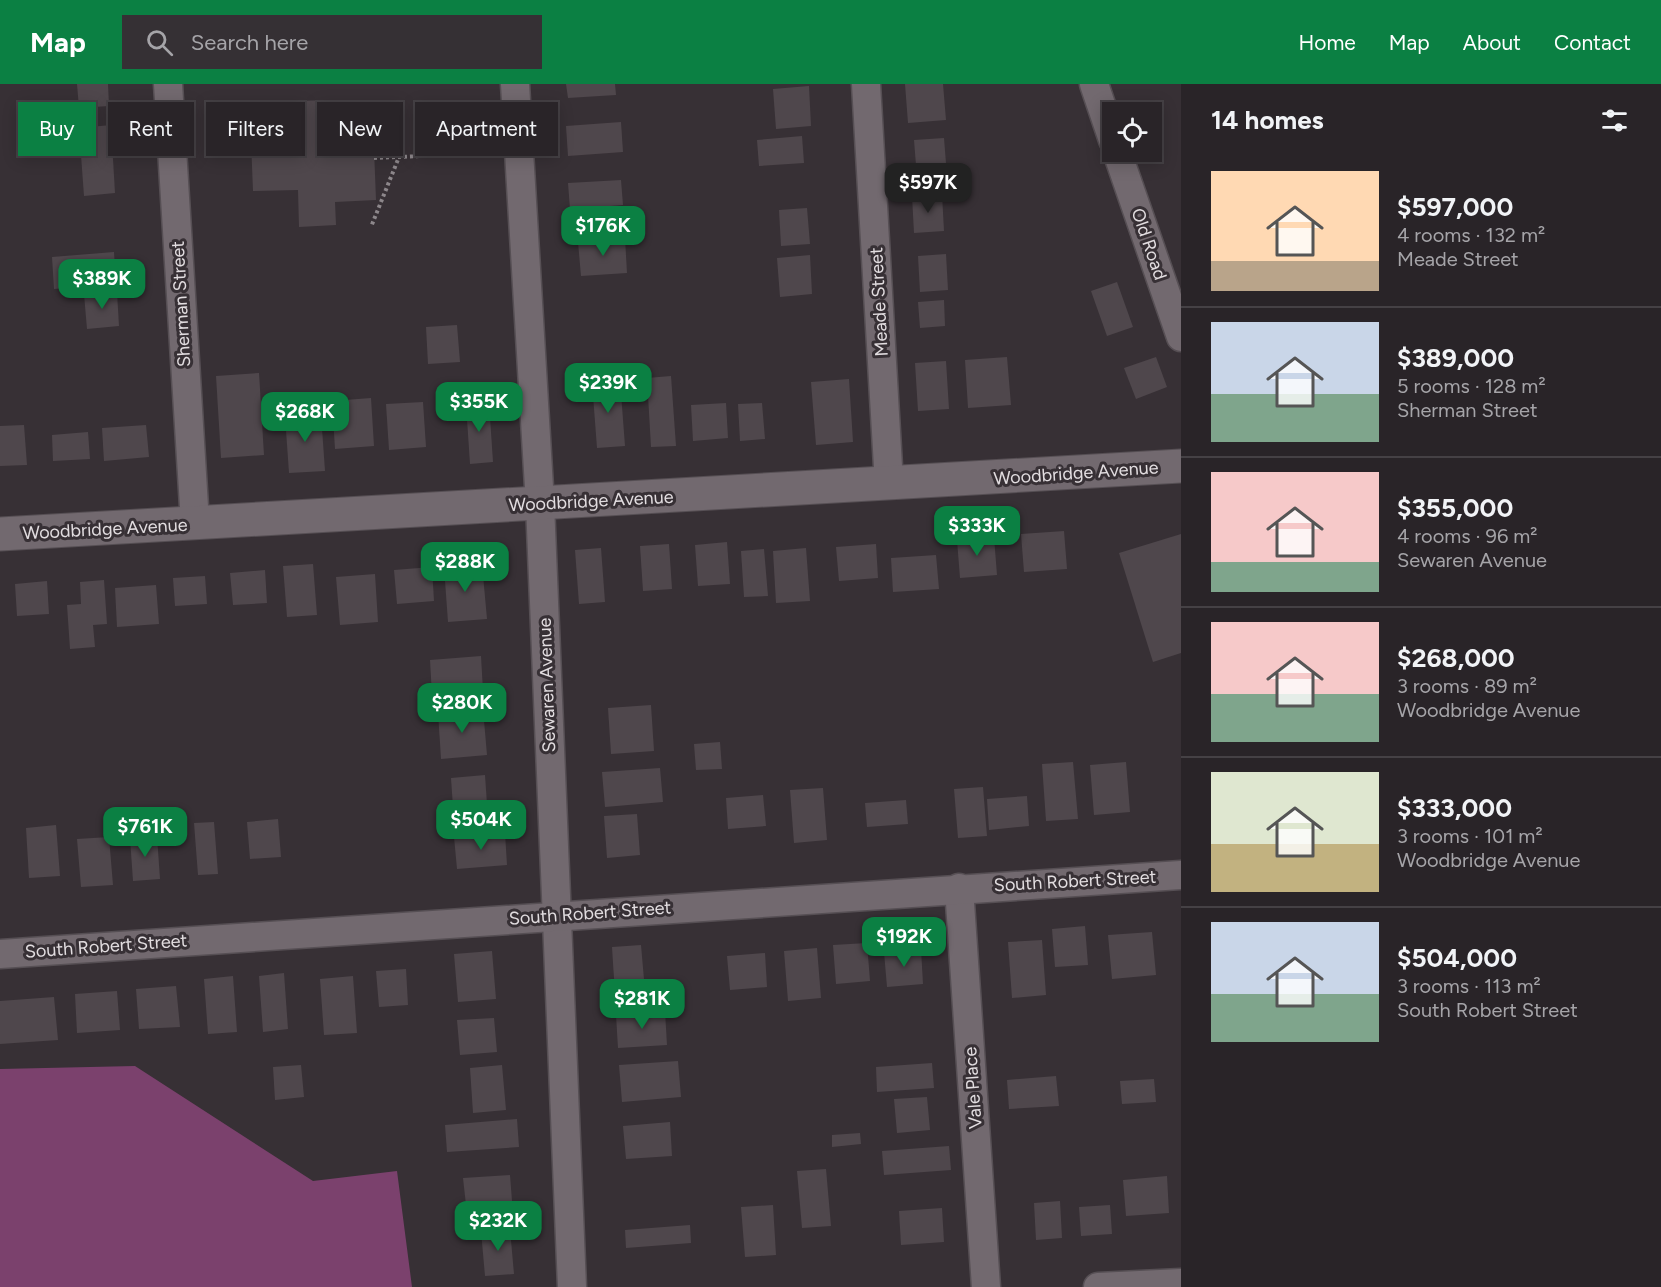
<!DOCTYPE html>
<meta charset="utf-8">
<style>
body{margin:0;font-family:Figtree,sans-serif;background:#353034;color:#f1f3f6;height:100vh;display:flex;flex-direction:column;font-size:22px;white-space:nowrap}
*{box-sizing:border-box;margin:0}
p{font-size:20px;color:#a5a4a8}
.icon{flex:none;width:33px;height:33px;fill:none;stroke:currentColor;stroke-width:2;stroke-linecap:round;stroke-linejoin:round}
.map{position:relative;flex:1;overflow:hidden}
.details{display:flex;flex-direction:column;background:#292428;width:480px}
.details>*{flex:none}
.banner{position:absolute;left:18px;top:18px;width:570px;height:54px;display:flex;gap:12px}
.tools{position:absolute;left:1102px;top:18px;display:grid;gap:12px}
.tools a{display:grid;place-items:center;width:60px;height:60px;border-radius:0px;background:#292428;box-shadow:0 3px 15px #0003,0 0 0 2px #454145;font-size:30px}
.price{position:absolute;translate:-50% -51px;padding:0 14px;border-radius:12px;background:#0b8043;color:#fff;font-size:20px;line-height:39px;filter:drop-shadow(0 2px 3px #0008)}
.price::after{content:'';position:absolute;left:50%;top:36px;width:18px;height:14px;margin-left:-9px;background:inherit;clip-path:polygon(0 0,100% 0,50% 100%)}
.price.selected{background:#222;color:#fff}
ul{padding:0;list-style:none}
li{display:flex;align-items:center;gap:18px;height:150px;padding:0 30px}
li+li{border-top:2px solid #454145}
li span{display:grid;place-items:center;flex:none;width:168px;height:120px;border-radius:0px;color:#555}
li>.icon{margin-inline-start:auto}
span .icon{width:72px;height:72px;fill:#fffc;stroke-width:1}
li b{font-size:26px}
h2{display:flex;justify-content:space-between;align-items:center;height:72px;padding:0 30px;font-size:26px}
.pill{padding:0 21px;border-radius:0px;background:#292428;box-shadow:0 3px 15px #0003,0 0 0 2px #454145;font-size:21px;line-height:54px}
.pill.selected{background:#0b8043;color:#fff}
header{display:flex;align-items:center;gap:36px;box-sizing:border-box;height:84px;padding:0 30px;background:#0b8043;color:#fff}
header strong{font-size:28px}
nav{display:flex;gap:33px;margin-inline-start:auto;font-size:21px}
.search{width:420px;height:54px;background:#353034;display:flex;align-items:center;gap:15px;box-sizing:border-box;padding:0 21px;border-radius:0px;color:#a5a4a8;font-size:22px}
main{display:flex;flex:1;min-height:0}
.map>svg:first-child{display:block}
</style>
<header>
<strong>Map</strong>
<div class="search"><svg class="icon" aria-label="search" viewBox="0 0 24 24"><circle cx="10" cy="10" r="6"/><path d="M15 15l6 6"/></svg>Search here</div>
<nav><a>Home</a><a>Map</a><a>About</a><a>Contact</a></nav>
</header>
<main>
<div class="map">
<svg width="1181" height="1203" viewBox="0 0 1181 1203">
<rect width="100%" height="100%" fill="#373035"/>
<path fill="#7b416d" d="M135 982 313 1097 397 1087 412 1203H0V985Z"/>
<g fill="#4f474c">
<path d="M77 0H108L109 22 79 24Z"/>
<path d="M566 0H615L616 11 568 14Z"/>
<path d="M905 0H943L946 36 908 39Z"/>
<path d="M809 2 811 42 776 45 773 5Z"/>
<path d="M330 16 331 40 373 39 376 116 335 118 336 141 299 143 298 106 253 107 251 57 295 56 294 17Z"/>
<path d="M621 38 623 68 568 72 566 42Z"/>
<path d="M111 41 115 109 84 112 79 44Z"/>
<path d="M802 52 804 79 759 82 757 56Z"/>
<path d="M944 54 947 92 917 94 914 56Z"/>
<path d="M621 96 623 121 570 125 568 99Z"/>
<path d="M942 110 944 147 914 149 912 112Z"/>
<path d="M807 124 810 160 781 162 779 126Z"/>
<path d="M625 154 627 189 581 192 578 158Z"/>
<path d="M114 168 116 200 54 205 52 173Z"/>
<path d="M946 170 948 206 920 208 918 172Z"/>
<path d="M810 171 812 210 780 213 777 174Z"/>
<path d="M1117 198 1133 243 1107 252 1091 207Z"/>
<path d="M117 208 119 242 87 245 84 210Z"/>
<path d="M944 216 945 242 920 244 918 218Z"/>
<path d="M457 241 460 278 428 280 426 243Z"/>
<path d="M1007 273 1011 321 968 324 965 276Z"/>
<path d="M1156 273 1167 303 1136 315 1124 284Z"/>
<path d="M946 277 949 325 918 327 915 279Z"/>
<path d="M259 289 264 371 221 374 216 292Z"/>
<path d="M671 292 676 362 651 363 647 294Z"/>
<path d="M849 295 853 358 816 361 811 298Z"/>
<path d="M620 296 625 362 597 364 592 298Z"/>
<path d="M371 314 374 362 335 365 332 317Z"/>
<path d="M423 318 426 363 389 366 386 320Z"/>
<path d="M489 318 493 378 470 380 466 320Z"/>
<path d="M726 319 728 354 693 357 691 321Z"/>
<path d="M762 319 765 355 740 357 738 320Z"/>
<path d="M321 330 325 387 289 389 285 332Z"/>
<path d="M24 341 27 381 0 382V342Z"/>
<path d="M146 341 149 373 104 377 102 344Z"/>
<path d="M88 348 90 375 53 377 52 351Z"/>
<path d="M1064 447 1067 485 1024 488 1021 450Z"/>
<path d="M1181 450V569L1153 578 1119 469Z"/>
<path d="M994 453 997 491 960 494 957 456Z"/>
<path d="M727 458 730 500 698 502 695 461Z"/>
<path d="M669 460 672 505 643 507 640 462Z"/>
<path d="M876 460 878 494 839 497 836 463Z"/>
<path d="M601 464 605 518 579 520 575 466Z"/>
<path d="M806 464 810 517 776 519 773 467Z"/>
<path d="M764 465 768 512 744 513 741 467Z"/>
<path d="M936 471 939 505 893 508 891 474Z"/>
<path d="M313 480 317 531 287 533 283 482Z"/>
<path d="M482 480 487 535 448 538 444 483Z"/>
<path d="M432 483 434 517 397 520 394 486Z"/>
<path d="M265 486 267 519 233 521 230 489Z"/>
<path d="M375 490 378 538 340 541 336 493Z"/>
<path d="M205 492 207 520 175 522 173 494Z"/>
<path d="M104 496 107 540 93 541 95 563 70 565 67 521 81 520 80 498Z"/>
<path d="M47 497 49 530 17 532 15 500Z"/>
<path d="M156 501 159 540 117 543 115 504Z"/>
<path d="M481 572 483 607 432 611 430 576Z"/>
<path d="M651 621 654 667 611 670 608 624Z"/>
<path d="M483 625 487 671 441 675 438 628Z"/>
<path d="M720 658 722 685 696 686 694 660Z"/>
<path d="M1073 678 1078 735 1046 737 1042 680Z"/>
<path d="M1126 678 1130 728 1094 731 1090 681Z"/>
<path d="M660 684 663 718 605 723 602 688Z"/>
<path d="M485 691 488 735 454 738 451 694Z"/>
<path d="M983 703 987 752 958 754 954 705Z"/>
<path d="M823 704 827 756 794 759 790 706Z"/>
<path d="M763 711 766 742 728 745 726 714Z"/>
<path d="M1027 712 1029 742 989 746 987 715Z"/>
<path d="M906 716 908 740 867 743 865 719Z"/>
<path d="M637 730 640 771 607 774 604 732Z"/>
<path d="M278 735 281 773 250 775 247 738Z"/>
<path d="M214 738 218 790 198 791 194 739Z"/>
<path d="M56 741 60 792 29 794 26 744Z"/>
<path d="M505 749 507 781 457 785 454 753Z"/>
<path d="M157 752 160 795 133 797 130 754Z"/>
<path d="M109 753 113 801 81 803 77 755Z"/>
<path d="M1085 842 1088 881 1055 883 1052 845Z"/>
<path d="M1152 848 1156 891 1112 895 1108 851Z"/>
<path d="M1042 856 1046 911 1012 914 1008 858Z"/>
<path d="M867 859 870 897 836 900 833 861Z"/>
<path d="M641 861 645 907 615 910 612 863Z"/>
<path d="M817 864 821 914 788 917 784 867Z"/>
<path d="M921 865 923 900 887 903 884 868Z"/>
<path d="M492 867 496 915 458 918 454 870Z"/>
<path d="M765 869 767 903 730 906 727 872Z"/>
<path d="M406 885 408 921 379 923 376 887Z"/>
<path d="M284 889 288 945 263 948 259 892Z"/>
<path d="M233 892 237 948 208 950 204 895Z"/>
<path d="M353 892 357 949 324 951 320 895Z"/>
<path d="M176 902 180 943 139 945 136 905Z"/>
<path d="M117 907 120 946 77 949 75 910Z"/>
<path d="M54 913 58 956 0 960V917Z"/>
<path d="M665 927 667 961 618 964 616 931Z"/>
<path d="M494 934 497 968 460 971 457 936Z"/>
<path d="M678 977 681 1013 622 1018 619 981Z"/>
<path d="M932 979 934 1004 877 1008 876 983Z"/>
<path d="M301 981 304 1013 275 1016 273 983Z"/>
<path d="M502 981 506 1026 473 1029 470 984Z"/>
<path d="M1056 992 1059 1022 1009 1025 1007 996Z"/>
<path d="M1154 995 1156 1018 1122 1020 1120 997Z"/>
<path d="M927 1013 930 1046 897 1049 894 1015Z"/>
<path d="M517 1035 519 1063 447 1068 445 1041Z"/>
<path d="M670 1038 672 1072 626 1075 623 1042Z"/>
<path d="M860 1049 861 1060 832 1063V1051Z"/>
<path d="M949 1062 951 1086 884 1091 882 1067Z"/>
<path d="M826 1085 831 1142 802 1144 797 1087Z"/>
<path d="M510 1091 512 1117 466 1121 463 1094Z"/>
<path d="M1167 1092 1169 1129 1126 1132 1123 1096Z"/>
<path d="M1060 1117 1062 1154 1036 1156 1034 1119Z"/>
<path d="M773 1121 776 1171 745 1173 741 1123Z"/>
<path d="M1110 1121 1112 1150 1081 1152 1079 1123Z"/>
<path d="M942 1124 944 1158 901 1161 899 1127Z"/>
<path d="M690 1141 691 1159 626 1164 625 1146Z"/>
<path d="M510 1145 514 1190 485 1192 481 1147Z"/>
</g>
<g fill="none" stroke-linecap="round" stroke-linejoin="round">
<g stroke="#564f54" stroke-width="31">
<g id="minor">
<path d="M168 0 195 439"/>
<path d="M515 0 540 420 572 1203"/>
<path d="M866 0 889 400"/>
<path d="M1094 0 1113 56"/>
<path d="M1117 68 1181 253"/>
<path d="M959 804 986 1203"/>
<path d="M0 870 1181 791"/>
<path d="M1098 1203 1181 1199"/>
</g>
</g>
<g stroke="#564f54" stroke-width="35">
<path id="tertiary" d="M0 450 1181 382"/>
</g>
<g stroke="#8d878b" stroke-width="4" stroke-dasharray="3 3" stroke-linecap="butt">
<path d="M371 24 399 73 371 143"/>
<path d="M374 74 494 69"/>
</g>
<use href="#minor" stroke="#72696f" stroke-width="28"/>
<use href="#tertiary" stroke="#72696f" stroke-width="33"/>
</g>
<g text-anchor="middle" stroke-width="6" stroke-linejoin="round" paint-order="stroke">
<g font-size="18" fill="#e2dde0" stroke="#373035">
<text transform="translate(1149 160) rotate(71)" y="6">Old Road</text>
<text transform="translate(879 218) rotate(-93)" y="6">Meade Street</text>
<text transform="translate(181 220) rotate(-93)" y="6">Sherman Street</text>
<text transform="translate(1076 389) rotate(-4)" y="6">Woodbridge Avenue</text>
<text transform="translate(591 417) rotate(-3)" y="6">Woodbridge Avenue</text>
<text transform="translate(105 445) rotate(-3)" y="6">Woodbridge Avenue</text>
<text transform="translate(547 601) rotate(-92)" y="6">Sewaren Avenue</text>
<text transform="translate(1075 797) rotate(-3)" y="6">South Robert Street</text>
<text transform="translate(590 829) rotate(-4)" y="6">South Robert Street</text>
<text transform="translate(106 862) rotate(-4)" y="6">South Robert Street</text>
<text transform="translate(973 1004) rotate(-94)" y="6">Vale Place</text>
</g>
</g>
</svg>
<div class="tools">
<a><svg class="icon" aria-label="locate" viewBox="0 0 24 24"><circle cx="12" cy="12" r="6"/><path d="M12 2v4M12 18v4M2 12h4M18 12h4"/></svg></a>
</div>
<b class="price selected" style="left:928px;top:130px">$597K</b>
<b class="price" style="left:603px;top:173px">$176K</b>
<b class="price" style="left:102px;top:226px">$389K</b>
<b class="price" style="left:608px;top:330px">$239K</b>
<b class="price" style="left:479px;top:349px">$355K</b>
<b class="price" style="left:305px;top:359px">$268K</b>
<b class="price" style="left:977px;top:473px">$333K</b>
<b class="price" style="left:465px;top:509px">$288K</b>
<b class="price" style="left:462px;top:650px">$280K</b>
<b class="price" style="left:481px;top:767px">$504K</b>
<b class="price" style="left:145px;top:774px">$761K</b>
<b class="price" style="left:904px;top:884px">$192K</b>
<b class="price" style="left:642px;top:946px">$281K</b>
<b class="price" style="left:498px;top:1168px">$232K</b>
<div class="banner">
<a class="pill selected">Buy</a>
<a class="pill">Rent</a>
<a class="pill">Filters</a>
<a class="pill">New</a>
<a class="pill">Apartment</a>
</div>
</div>
<section class="details">
<h2>14 homes<svg class="icon" aria-label="filters" viewBox="0 0 24 24"><path d="M4 7h16M4 17h16"/><circle cx="9" cy="7" r="2"/><circle cx="15" cy="17" r="2"/></svg></h2>
<ul>
<li><span style="background:linear-gradient(#ffd9b3 75%,#b9a48a 0)"><svg class="icon" aria-label="home" viewBox="0 0 24 24"><path d="M3 11l9-7 9 7M6 9v11h12V9"/></svg></span><div><b>$597,000</b><p>4 rooms · 132 m²</p><p>Meade Street</p></div></li>
<li><span style="background:linear-gradient(#c9d6e8 60%,#7fa58c 0)"><svg class="icon" aria-label="home" viewBox="0 0 24 24"><path d="M3 11l9-7 9 7M6 9v11h12V9"/></svg></span><div><b>$389,000</b><p>5 rooms · 128 m²</p><p>Sherman Street</p></div></li>
<li><span style="background:linear-gradient(#f6c9c9 75%,#7fa58c 0)"><svg class="icon" aria-label="home" viewBox="0 0 24 24"><path d="M3 11l9-7 9 7M6 9v11h12V9"/></svg></span><div><b>$355,000</b><p>4 rooms · 96 m²</p><p>Sewaren Avenue</p></div></li>
<li><span style="background:linear-gradient(#f6c9c9 60%,#7fa58c 0)"><svg class="icon" aria-label="home" viewBox="0 0 24 24"><path d="M3 11l9-7 9 7M6 9v11h12V9"/></svg></span><div><b>$268,000</b><p>3 rooms · 89 m²</p><p>Woodbridge Avenue</p></div></li>
<li><span style="background:linear-gradient(#dfe7d0 60%,#c2b280 0)"><svg class="icon" aria-label="home" viewBox="0 0 24 24"><path d="M3 11l9-7 9 7M6 9v11h12V9"/></svg></span><div><b>$333,000</b><p>3 rooms · 101 m²</p><p>Woodbridge Avenue</p></div></li>
<li><span style="background:linear-gradient(#c9d6e8 60%,#7fa58c 0)"><svg class="icon" aria-label="home" viewBox="0 0 24 24"><path d="M3 11l9-7 9 7M6 9v11h12V9"/></svg></span><div><b>$504,000</b><p>3 rooms · 113 m²</p><p>South Robert Street</p></div></li>
</ul>
</section>
</main>
